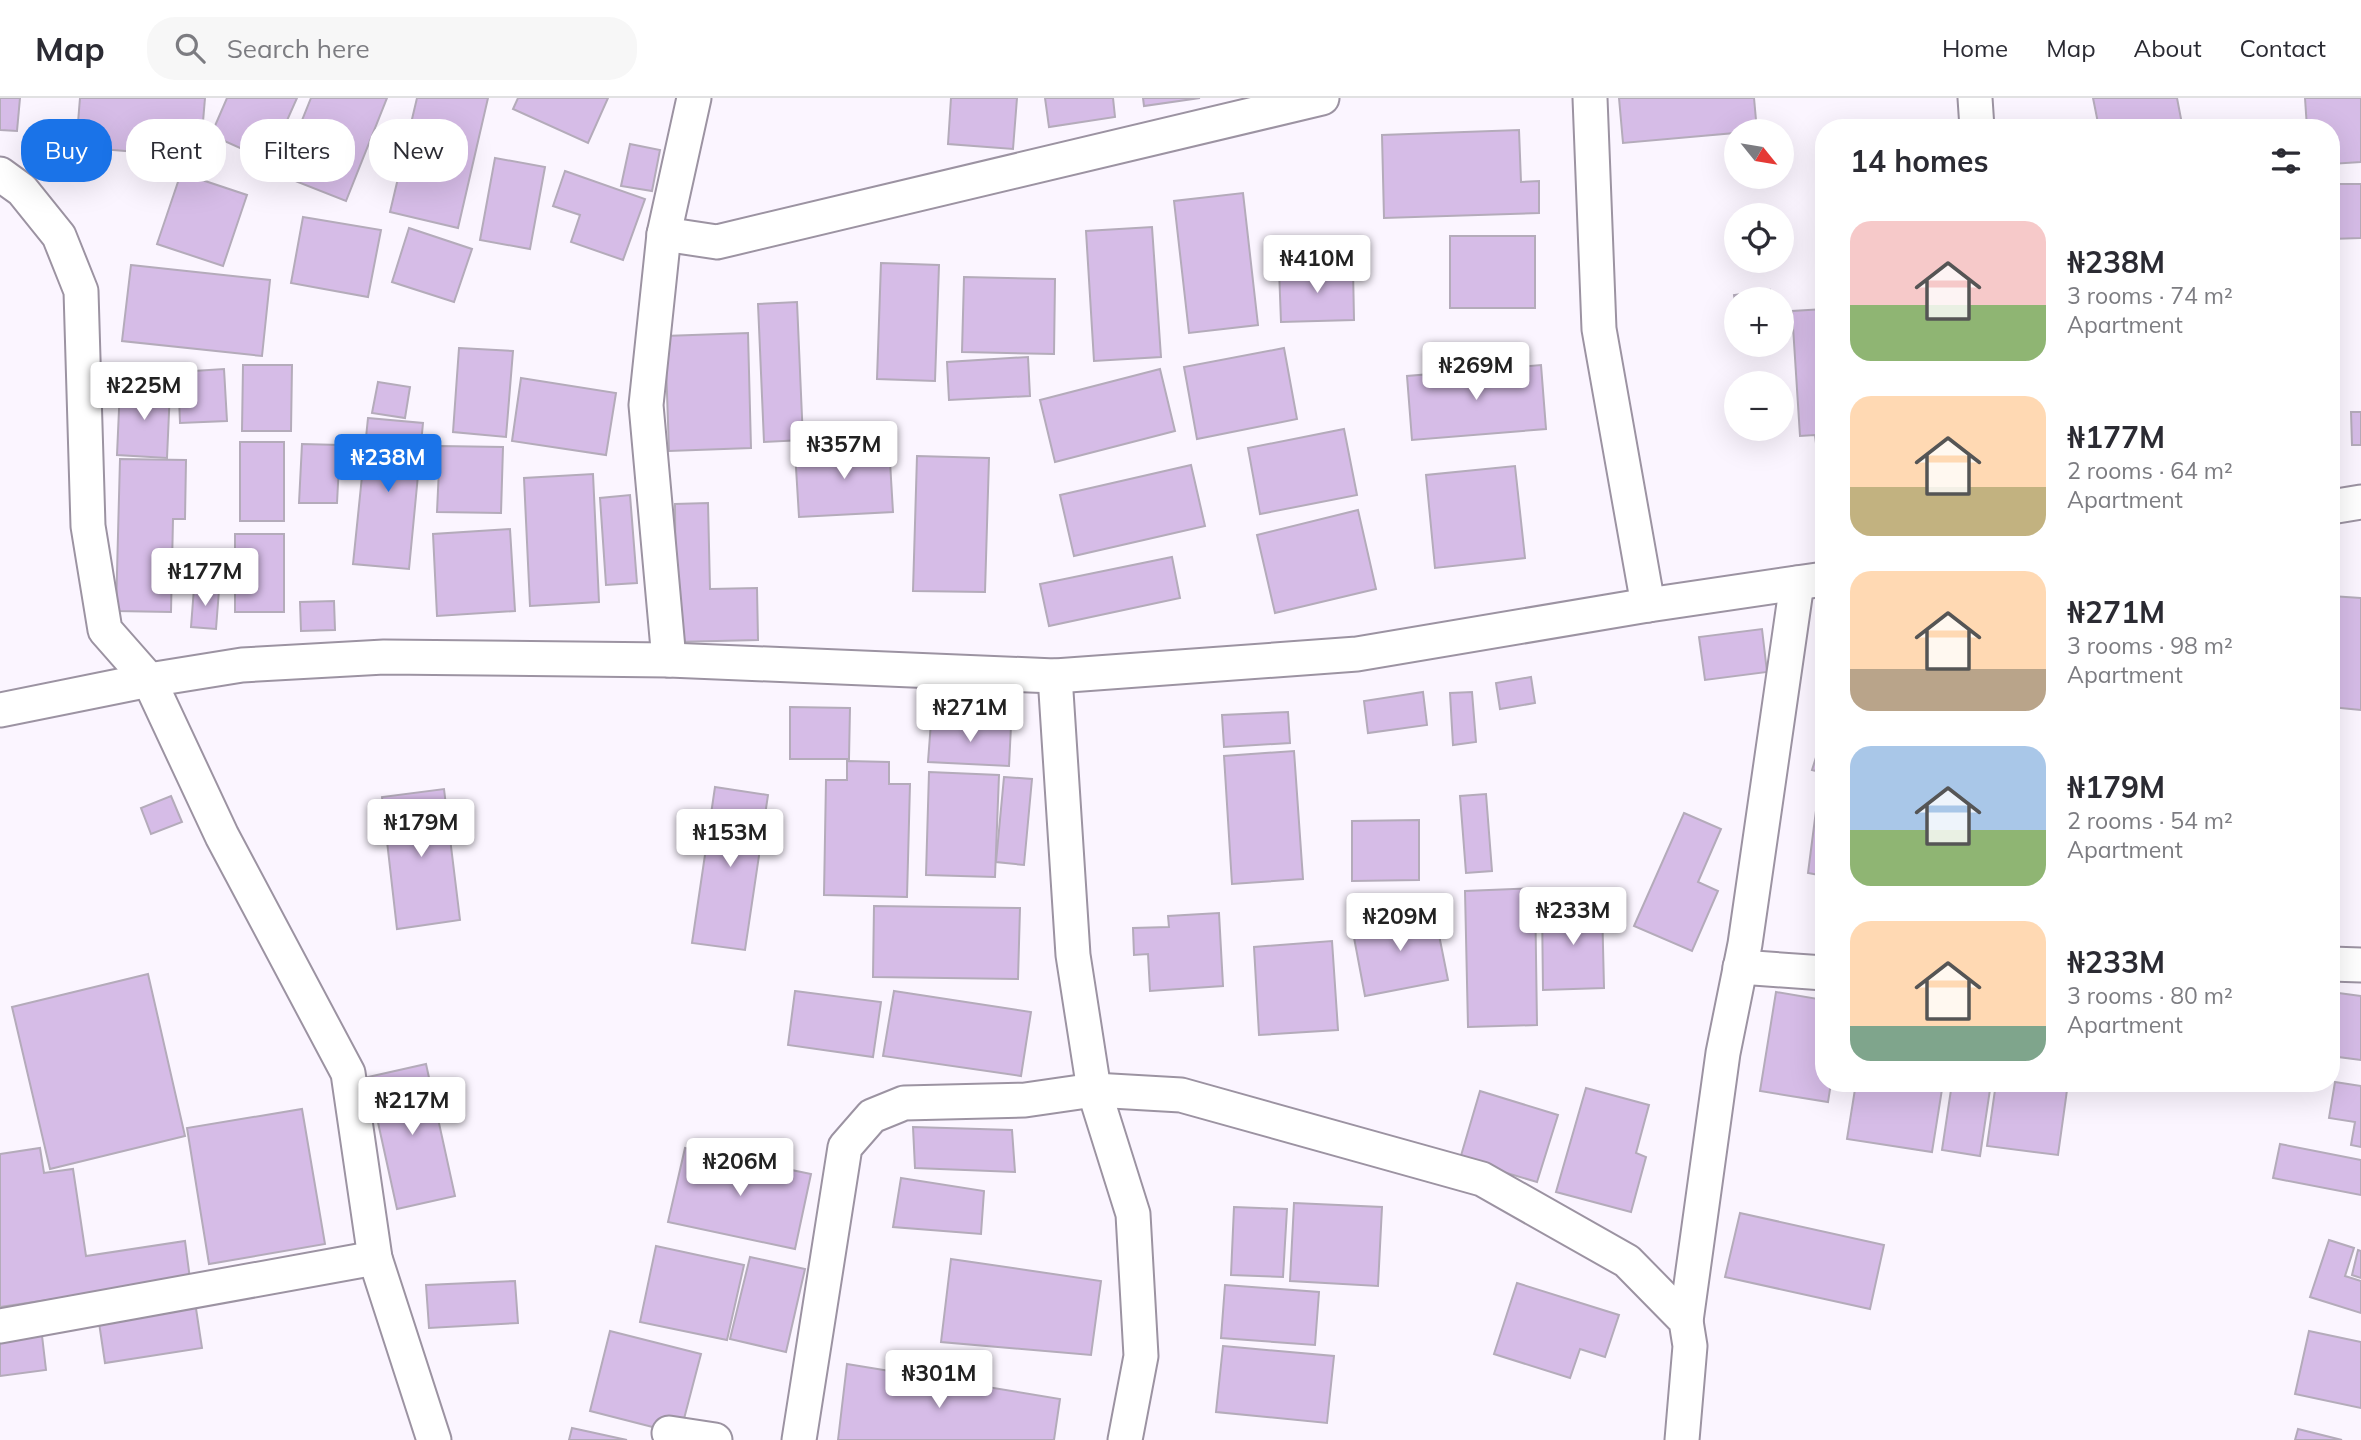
<!DOCTYPE html>
<meta charset="utf-8">
<style>
body{margin:0;font-family:Mulish,sans-serif;background:#f7f7f7;color:#2b2b33;height:100vh;display:flex;flex-direction:column;font-size:26px;white-space:nowrap}
*{box-sizing:border-box;margin:0}
p{font-size:23px;color:#7c7c81}
.icon{flex:none;width:38px;height:38px;fill:none;stroke:currentColor;stroke-width:2;stroke-linecap:round;stroke-linejoin:round}
.map{position:relative;flex:1;overflow:hidden}
.side{position:absolute;left:1815px;top:21px;width:525px;height:973px;display:flex;flex-direction:column;background:#fff;border-radius:28px;box-shadow:0 7px 28px #0002}
.side>*{flex:none}
.guide{position:absolute;left:21px;top:21px;width:665px;height:63px;display:flex;gap:14px}
.needle{width:46px;rotate:120deg}
.controls{position:absolute;left:1724px;top:21px;display:grid;gap:14px}
.controls a{display:grid;place-items:center;width:70px;height:70px;border-radius:50%;background:#fff;box-shadow:0 7px 28px #0002;font-size:35px}
.price{position:absolute;translate:-50% -60px;padding:0 16px;border-radius:7px;background:#fff;color:#222;font-size:23px;line-height:46px;filter:drop-shadow(0 2px 4px #0008)}
.price::after{content:'';position:absolute;left:50%;top:42px;width:21px;height:16px;margin-left:-10px;background:inherit;clip-path:polygon(0 0,100% 0,50% 100%)}
.price.current{background:#1a73e8;color:#fff}
ul{padding:0;list-style:none}
li{display:flex;align-items:center;gap:21px;height:175px;padding:0 35px}
li span{display:grid;place-items:center;flex:none;width:196px;height:140px;border-radius:21px;color:#555}
li>.icon{margin-inline-start:auto}
span .icon{width:84px;height:84px;fill:#fffc;stroke-width:1}
li b{font-size:30px}
h2{display:flex;justify-content:space-between;align-items:center;height:84px;padding:0 35px;font-size:30px}
.pill{padding:0 24px;border-radius:28px;background:#fff;box-shadow:0 7px 28px #0002;font-size:24px;line-height:63px}
.pill.current{background:#1a73e8;color:#fff}
header{display:flex;align-items:center;gap:42px;box-sizing:border-box;height:98px;padding:0 35px;background:#fff;border-bottom:2px solid #e1e1e2}
header strong{font-size:33px}
nav{display:flex;gap:38px;margin-inline-start:auto;font-size:24px}
.search{width:490px;height:63px;background:#f7f7f7;display:flex;align-items:center;gap:18px;box-sizing:border-box;padding:0 24px;border-radius:28px;color:#7c7c81;font-size:26px}
.map>svg:first-child{display:block}
</style>
<header>
<strong>Map</strong>
<div class="search"><svg class="icon" aria-label="search" viewBox="0 0 24 24"><circle cx="10" cy="10" r="6"/><path d="M15 15l6 6"/></svg>Search here</div>
<nav><a>Home</a><a>Map</a><a>About</a><a>Contact</a></nav>
</header>
<div class="map">
<svg width="2361" height="1342" viewBox="0 0 2361 1342">
<rect width="100%" height="100%" fill="#fbf5ff"/>
<g fill="#d6bce7" stroke="#b4abba" stroke-width="2">
<path d="M0 0H20L17 33 0 32Z"/>
<path d="M80 0H205L200 59 76 49Z"/>
<path d="M227 0H297L269 63 211 37Z"/>
<path d="M311 0H387L346 103 280 77Z"/>
<path d="M417 0H488L458 130 390 114Z"/>
<path d="M518 0H608L588 45 513 11Z"/>
<path d="M951 0H1017L1013 51 948 46Z"/>
<path d="M1045 0H1113L1115 19 1049 29Z"/>
<path d="M1143 0H1200L1144 8Z"/>
<path d="M1619 0H1754L1757 33 1623 45Z"/>
<path d="M2093 0H2177L2182 26 2164 30H2099Z"/>
<path d="M2305 0H2361V64L2331 66V30H2307Z"/>
<path d="M1519 32 1521 84 1539 83V115L1384 120 1382 37Z"/>
<path d="M630 46 660 52 652 93 621 88Z"/>
<path d="M495 60 545 69 530 151 480 142Z"/>
<path d="M565 73 645 101 623 162 571 144 580 117 553 108Z"/>
<path d="M181 75 247 97 223 168 157 146Z"/>
<path d="M2331 86H2361V140L2331 141Z"/>
<path d="M1243 95 1258 227 1189 235 1174 103Z"/>
<path d="M303 119 381 132 368 199 291 185Z"/>
<path d="M1152 129 1161 259 1094 263 1086 133Z"/>
<path d="M409 130 472 151 454 204 392 184Z"/>
<rect x="1450" y="138" width="85" height="72"/>
<path d="M881 165 939 167 935 283 877 281Z"/>
<path d="M131 167 270 182 262 258 122 243Z"/>
<path d="M1353 170 1354 222 1281 224 1279 171Z"/>
<path d="M964 179 1055 181 1054 256 962 254Z"/>
<path d="M1770 192 1771 201H1736V213L1734 197Z"/>
<path d="M797 204 803 342 764 344 758 206Z"/>
<path d="M1824 211V354H1817L1815 337 1800 338 1792 213Z"/>
<path d="M748 235 751 350 669 353 665 238Z"/>
<path d="M459 250 513 253 506 339 453 334Z"/>
<path d="M1284 250 1297 321 1197 341 1184 269Z"/>
<path d="M1028 259 1030 298 949 302 947 264Z"/>
<path d="M243 267H292L291 333H242Z"/>
<path d="M1541 267 1546 331 1412 342 1407 278Z"/>
<path d="M224 271 227 323 180 325 178 274Z"/>
<path d="M1160 271 1175 333 1055 364 1040 302Z"/>
<path d="M521 280 616 295 606 357 512 343Z"/>
<path d="M378 284 410 289 405 320 372 315Z"/>
<path d="M120 289 170 292 167 360 117 357Z"/>
<path d="M2351 314H2361V347H2352Z"/>
<path d="M368 320 423 325 409 471 353 466Z"/>
<path d="M1344 331 1357 397 1260 416 1248 350Z"/>
<rect x="240" y="344" width="44" height="79"/>
<path d="M302 346 340 347 337 405H299Z"/>
<path d="M889 347 893 414 799 419 795 353Z"/>
<path d="M440 348 503 349 501 415 437 414Z"/>
<path d="M917 358 989 360 985 494 913 493Z"/>
<path d="M120 361 186 362 185 421H173L171 514 116 513Z"/>
<path d="M1191 367 1205 428 1074 458 1060 397Z"/>
<path d="M1515 368 1525 460 1435 470 1426 377Z"/>
<path d="M593 376 599 504 530 508 524 380Z"/>
<path d="M630 397 637 485 606 487 600 400Z"/>
<path d="M708 405 710 491 757 490 758 542 676 544 675 406Z"/>
<path d="M1358 412 1376 491 1275 515 1257 437Z"/>
<path d="M510 431 515 513 437 518 433 436Z"/>
<rect x="235" y="436" width="49" height="78"/>
<path d="M1172 459 1180 500 1049 528 1040 486Z"/>
<path d="M194 490 219 492 216 531 191 529Z"/>
<path d="M2331 498 2361 500V612L2331 609Z"/>
<path d="M334 503 335 532 301 533 300 504Z"/>
<path d="M1762 531 1767 574 1705 582 1699 539Z"/>
<path d="M1531 579 1535 605 1500 611 1496 585Z"/>
<path d="M1423 594 1427 627 1368 635 1364 603Z"/>
<path d="M1472 594 1476 644 1453 647 1450 595Z"/>
<path d="M790 609 850 610 849 661H790Z"/>
<path d="M1288 614 1290 645 1224 649 1222 617Z"/>
<path d="M931 624 1011 628 1009 668 928 664Z"/>
<path d="M1824 634V675L1812 672Z"/>
<path d="M1294 653 1303 781 1232 786 1224 658Z"/>
<path d="M847 663 889 664V686H910L907 799 824 797 826 682H847Z"/>
<path d="M929 674 999 677 995 779 926 777Z"/>
<path d="M1004 679 1032 681 1024 767 996 764Z"/>
<path d="M715 689 768 697 745 852 692 845Z"/>
<path d="M444 691 460 822 397 831 382 699Z"/>
<path d="M1486 696 1492 773 1466 775 1460 698Z"/>
<path d="M171 698 182 724 151 736 141 710Z"/>
<path d="M1817 705 1824 706V778L1808 775Z"/>
<path d="M1684 715 1721 731 1698 784 1718 793 1692 853 1634 828Z"/>
<path d="M1419 722V782L1352 783V723Z"/>
<path d="M1535 790 1537 927 1468 929 1465 793Z"/>
<path d="M1602 807 1604 890 1543 892 1542 808Z"/>
<path d="M874 808 1020 810 1018 881 873 879Z"/>
<path d="M1434 812 1448 882 1365 898 1352 829Z"/>
<path d="M1219 815 1223 888 1150 893 1148 856 1134 857 1133 830 1169 829 1168 818Z"/>
<path d="M1332 843 1338 932 1259 937 1254 849Z"/>
<path d="M148 876 185 1038 50 1071 12 909Z"/>
<path d="M795 893 881 904 873 959 788 947Z"/>
<path d="M894 893 1031 914 1021 978 883 958Z"/>
<path d="M1776 894 1824 902V985H1831L1828 1004 1760 993Z"/>
<path d="M2331 894 2361 898V962L2331 958Z"/>
<path d="M426 966 455 1098 397 1111 368 979Z"/>
<path d="M2335 984 2361 988V1049L2351 1047 2355 1024 2329 1020Z"/>
<path d="M1856 985H1943L1932 1054 1847 1041Z"/>
<path d="M1952 985H1991L1980 1058 1942 1052Z"/>
<path d="M1996 985H2068L2058 1057 1987 1048Z"/>
<path d="M1586 990 1649 1007 1636 1055 1646 1059 1631 1114 1556 1094Z"/>
<path d="M1480 993 1558 1017 1537 1084 1460 1061Z"/>
<path d="M302 1011 325 1146 209 1166 187 1030Z"/>
<path d="M913 1029 1012 1032 1015 1074 915 1070Z"/>
<path d="M2280 1046 2361 1062V1097L2273 1080Z"/>
<path d="M40 1050 44 1075 73 1071 86 1158 185 1143 190 1181 0 1209V1056Z"/>
<path d="M685 1050 811 1076 795 1151 668 1124Z"/>
<path d="M901 1080 984 1093 981 1136 893 1129Z"/>
<path d="M1294 1105 1382 1109 1378 1188 1290 1183Z"/>
<path d="M1234 1109 1287 1111 1283 1179 1231 1177Z"/>
<path d="M1740 1115 1884 1147 1870 1211 1725 1179Z"/>
<path d="M2329 1142 2354 1150 2345 1178 2361 1183V1215L2310 1199Z"/>
<path d="M656 1148 744 1167 727 1242 640 1224Z"/>
<path d="M2358 1152 2361 1153V1180L2352 1177Z"/>
<path d="M750 1159 805 1171 786 1254 730 1241Z"/>
<path d="M951 1161 1101 1183 1091 1257 941 1244Z"/>
<path d="M515 1183 518 1225 429 1230 426 1187Z"/>
<path d="M1517 1185 1619 1217 1605 1259 1580 1251 1570 1280 1494 1256Z"/>
<path d="M1225 1187 1319 1194 1315 1247 1221 1240Z"/>
<path d="M195 1204 202 1250 105 1265 98 1218Z"/>
<path d="M41 1229 46 1272 0 1278V1235Z"/>
<path d="M610 1233 701 1256 680 1336 590 1313Z"/>
<path d="M2309 1233 2361 1244V1310L2295 1296Z"/>
<path d="M1223 1248 1334 1258 1327 1325 1216 1314Z"/>
<path d="M847 1266 1060 1301 1054 1342H838Z"/>
<path d="M572 1330 627 1342H569Z"/>
<path d="M2298 1331 2342 1342H2295Z"/>
</g>
<g fill="none" stroke-linecap="round" stroke-linejoin="round">
<g stroke="#9c93a2" stroke-width="37">
<g id="minor">
<path d="M1590 0 1599 231 1648 507"/>
<path d="M1975 0 1977 30"/>
<path d="M0 76 22 92 59 138 81 193 88 428 105 532 149 582 222 738 348 975 375 1160 434 1342"/>
<path d="M664 136 717 144 1322 0"/>
<path d="M2331 409 2361 404"/>
<path d="M669 562 646 307 664 136 694 0"/>
<path d="M1055 578 1073 857 1094 992 1133 1116 1141 1258 1125 1342"/>
<path d="M0 612 149 582 242 567 384 559 669 562 1055 578 1357 556 1648 507 1824 481"/>
<path d="M2331 866 2361 867"/>
<path d="M1740 869 1824 875"/>
<path d="M1686 1223 1723 955 1745 846 1797 485"/>
<path d="M0 1228 375 1160"/>
<path d="M669 1335 715 1342"/>
<path d="M799 1342 845 1049 872 1018 904 1005 1025 1002 1094 992 1181 997 1482 1081 1627 1163 1686 1223 1690 1248 1682 1342"/>
</g>
</g>
<use href="#minor" stroke="#fff" stroke-width="33"/>
</g>
</svg>
<div class="controls">
<a><svg class="needle" viewBox="-14 -14 28 28"><path d="M0-13l5 13h-10z" fill="#e53935"/><path d="M0 13l5-13h-10z" fill="#7c7c81"/></svg></a>
<a><svg class="icon" aria-label="locate" viewBox="0 0 24 24"><circle cx="12" cy="12" r="6"/><path d="M12 2v4M12 18v4M2 12h4M18 12h4"/></svg></a>
<a>+</a>
<a>−</a>
</div>
<b class="price" style="left:1317px;top:197px">₦410M</b>
<b class="price" style="left:1476px;top:304px">₦269M</b>
<b class="price" style="left:144px;top:324px">₦225M</b>
<b class="price" style="left:844px;top:383px">₦357M</b>
<b class="price current" style="left:388px;top:396px">₦238M</b>
<b class="price" style="left:205px;top:510px">₦177M</b>
<b class="price" style="left:970px;top:646px">₦271M</b>
<b class="price" style="left:421px;top:761px">₦179M</b>
<b class="price" style="left:730px;top:771px">₦153M</b>
<b class="price" style="left:1573px;top:849px">₦233M</b>
<b class="price" style="left:1400px;top:855px">₦209M</b>
<b class="price" style="left:412px;top:1039px">₦217M</b>
<b class="price" style="left:740px;top:1100px">₦206M</b>
<b class="price" style="left:939px;top:1312px">₦301M</b>
<div class="guide">
<a class="pill current">Buy</a>
<a class="pill">Rent</a>
<a class="pill">Filters</a>
<a class="pill">New</a>
</div>
<section class="side">
<h2>14 homes<svg class="icon" aria-label="filters" viewBox="0 0 24 24"><path d="M4 7h16M4 17h16"/><circle cx="9" cy="7" r="2"/><circle cx="15" cy="17" r="2"/></svg></h2>
<ul>
<li><span style="background:linear-gradient(#f6c9c9 60%,#8fb573 0)"><svg class="icon" aria-label="home" viewBox="0 0 24 24"><path d="M3 11l9-7 9 7M6 9v11h12V9"/></svg></span><div><b>₦238M</b><p>3 rooms · 74 m²</p><p>Apartment</p></div></li>
<li><span style="background:linear-gradient(#ffd9b3 65%,#c2b280 0)"><svg class="icon" aria-label="home" viewBox="0 0 24 24"><path d="M3 11l9-7 9 7M6 9v11h12V9"/></svg></span><div><b>₦177M</b><p>2 rooms · 64 m²</p><p>Apartment</p></div></li>
<li><span style="background:linear-gradient(#ffd9b3 70%,#b9a48a 0)"><svg class="icon" aria-label="home" viewBox="0 0 24 24"><path d="M3 11l9-7 9 7M6 9v11h12V9"/></svg></span><div><b>₦271M</b><p>3 rooms · 98 m²</p><p>Apartment</p></div></li>
<li><span style="background:linear-gradient(#a9c7e8 60%,#8fb573 0)"><svg class="icon" aria-label="home" viewBox="0 0 24 24"><path d="M3 11l9-7 9 7M6 9v11h12V9"/></svg></span><div><b>₦179M</b><p>2 rooms · 54 m²</p><p>Apartment</p></div></li>
<li><span style="background:linear-gradient(#ffd9b3 75%,#7fa58c 0)"><svg class="icon" aria-label="home" viewBox="0 0 24 24"><path d="M3 11l9-7 9 7M6 9v11h12V9"/></svg></span><div><b>₦233M</b><p>3 rooms · 80 m²</p><p>Apartment</p></div></li>
</ul>
</section>
</div>
